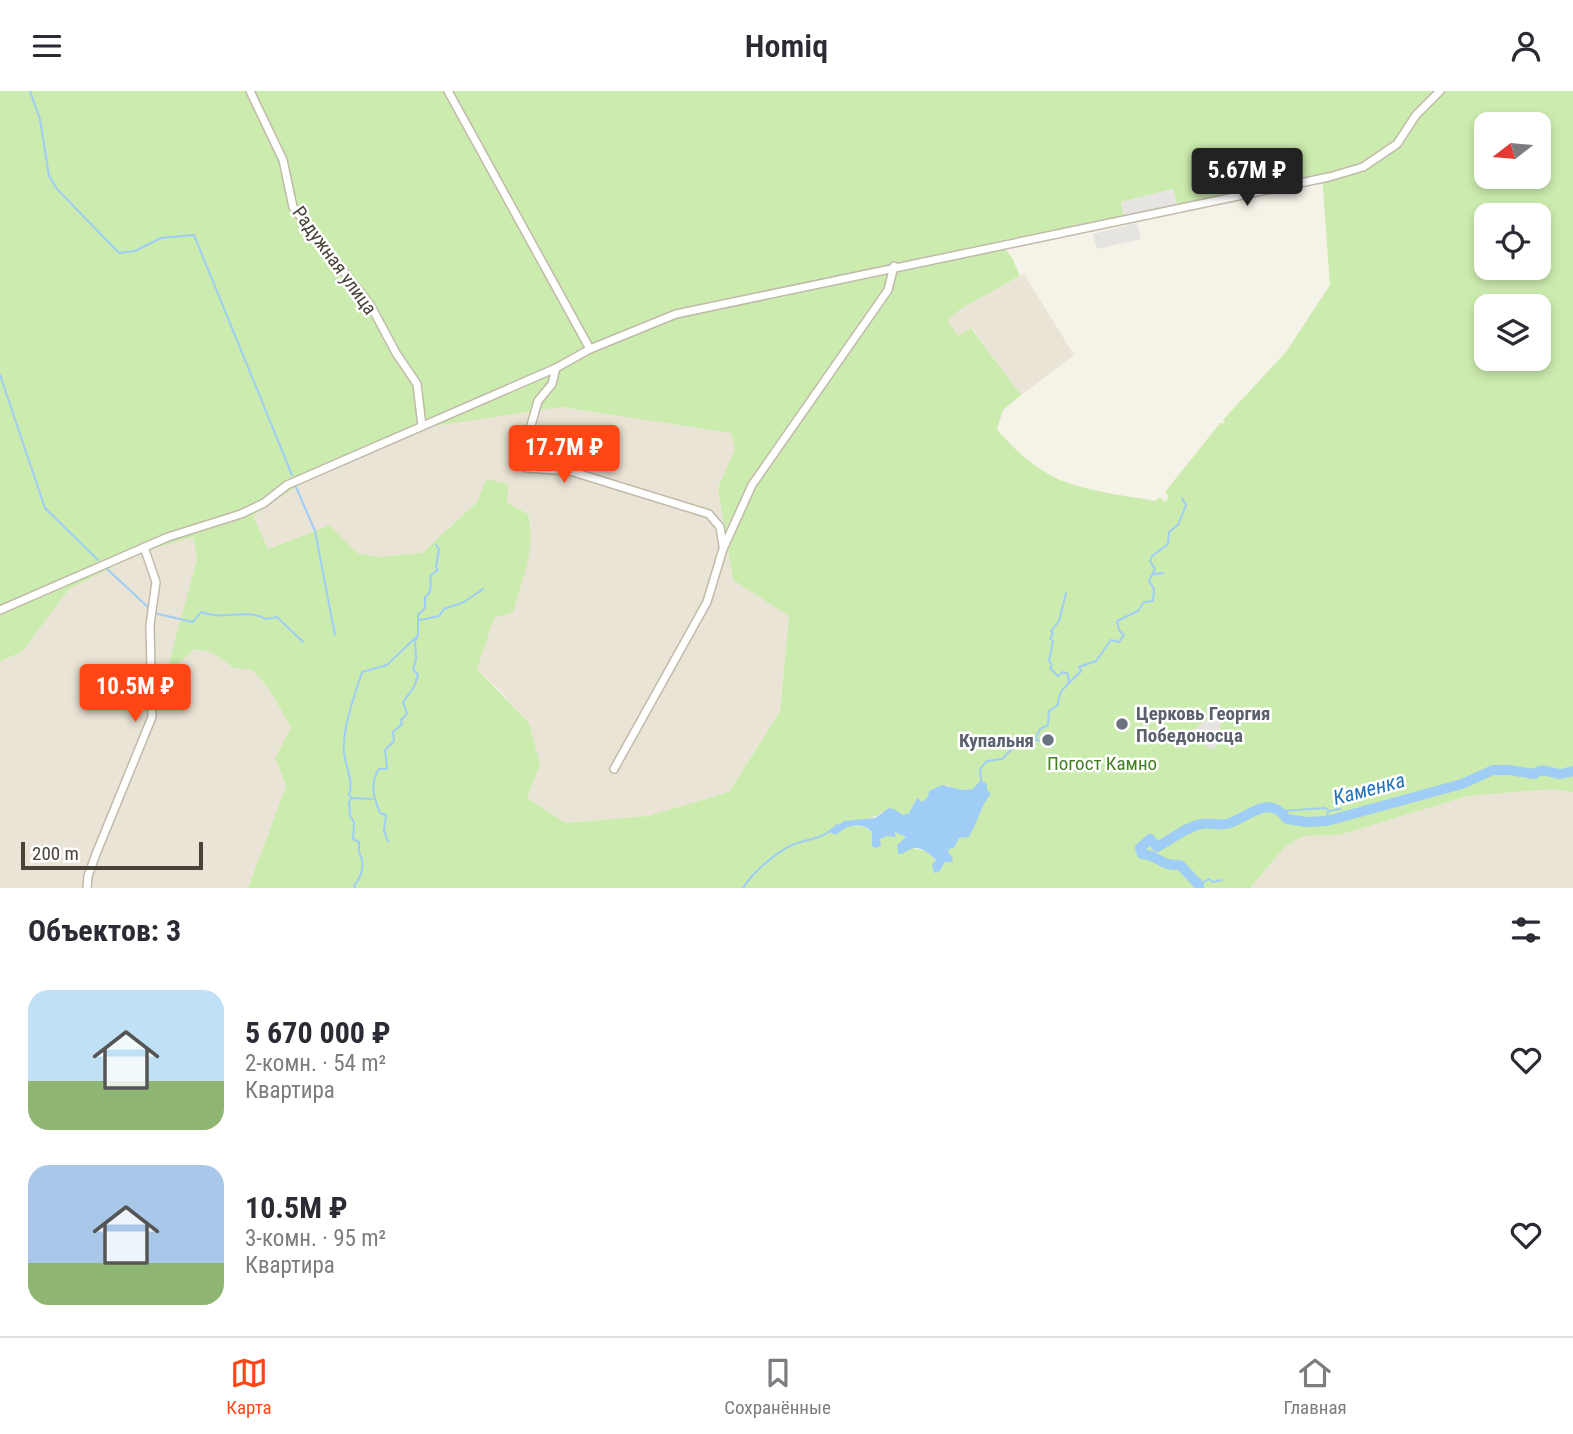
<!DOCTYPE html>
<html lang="ru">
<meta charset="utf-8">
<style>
body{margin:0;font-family:"Roboto Condensed",sans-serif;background:#f2f2f3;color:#2b2b33;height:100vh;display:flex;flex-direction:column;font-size:26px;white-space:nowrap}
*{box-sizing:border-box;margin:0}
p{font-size:23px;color:#7c7c81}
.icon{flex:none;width:38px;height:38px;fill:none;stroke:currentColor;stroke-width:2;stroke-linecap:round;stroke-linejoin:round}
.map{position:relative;height:797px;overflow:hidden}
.details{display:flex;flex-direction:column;background:#fff;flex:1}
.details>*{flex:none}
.needle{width:46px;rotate:254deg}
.buttons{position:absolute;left:1474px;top:21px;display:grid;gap:14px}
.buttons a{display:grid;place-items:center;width:77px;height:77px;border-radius:14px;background:#fff;box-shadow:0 4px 10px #0003;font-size:35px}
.scale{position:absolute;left:21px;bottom:18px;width:182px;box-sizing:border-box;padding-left:7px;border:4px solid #494236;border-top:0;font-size:19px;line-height:24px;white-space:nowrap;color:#494236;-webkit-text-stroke:5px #fff;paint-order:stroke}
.price{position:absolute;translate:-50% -60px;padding:0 16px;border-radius:7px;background:#ff4614;color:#fff;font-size:23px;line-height:46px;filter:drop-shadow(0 2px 4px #0008)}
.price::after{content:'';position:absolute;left:50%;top:42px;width:21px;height:16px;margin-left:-10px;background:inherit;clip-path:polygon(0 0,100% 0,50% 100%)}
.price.on{background:#222;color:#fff}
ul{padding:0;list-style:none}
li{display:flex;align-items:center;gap:21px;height:175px;padding:0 28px}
li span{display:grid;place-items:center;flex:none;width:196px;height:140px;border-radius:21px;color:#555}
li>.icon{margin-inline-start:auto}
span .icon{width:84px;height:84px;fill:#fffc;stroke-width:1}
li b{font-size:30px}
h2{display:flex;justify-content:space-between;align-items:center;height:84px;padding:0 28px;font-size:30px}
header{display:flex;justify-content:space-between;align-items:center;height:91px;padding:0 28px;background:#fff;font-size:32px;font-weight:600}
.menu{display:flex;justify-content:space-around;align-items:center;height:98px;border-top:2px solid #e1e1e2;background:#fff;font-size:19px;color:#7c7c81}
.menu a{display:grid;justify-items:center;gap:4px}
.menu .on{color:#ff4614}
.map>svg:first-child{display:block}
</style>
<header><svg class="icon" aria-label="menu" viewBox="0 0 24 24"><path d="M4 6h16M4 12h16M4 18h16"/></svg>Homiq<svg class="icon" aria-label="person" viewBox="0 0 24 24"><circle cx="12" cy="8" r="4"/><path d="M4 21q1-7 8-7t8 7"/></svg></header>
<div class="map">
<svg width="1573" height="797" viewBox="0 0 1573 797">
<rect width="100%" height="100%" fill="#f5f2e8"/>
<g fill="#e9e4d5">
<path d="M1024 183 1074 264 1021 304 972 237 958 245 946 229 962 217Z"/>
<path d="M561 316 732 342 735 357 718 397 733 489 789 524 780 619 729 701 648 725 566 732 527 707 540 673 529 632 499 599 477 578 494 527 531 434 528 423 506 412 486 388 478 410 422 462 378 466 357 462 330 434 267 458 252 425 302 392 428 336Z"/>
<path d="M193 446 197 468 167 582 195 558 213 562 234 577 252 579 267 595 291 636 275 667 286 695 248 797H0V570L22 561 69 498 143 461Z"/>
<path d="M1554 698 1573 701V797H1250L1285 756 1303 745 1339 744 1468 705Z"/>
</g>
<path fill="#ccebae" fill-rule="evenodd" d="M0 0H1573V701L1554 698 1468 705 1339 744 1303 745 1285 756 1250 797H248L286 695 275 667 291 636 267 595 252 579 234 577 213 562 195 558 166 583 197 468 193 446 143 461 69 498 22 561 0 570ZM1486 33H1538V86H1486ZM1322 84 1330 194 1286 261 1223 329 1225 331 1223 333 1221 331 1165 401 1169 406 1165 411 1160 406 1155 410C1124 404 1089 401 1060 389 1037 379 1013 358 997 338L1003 319 1021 304 971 237 958 245 947 229 962 217 1020 185 1012 167 1001 152 1124 125 1121 111 1173 98 1177 114ZM1486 124H1538V177H1486ZM1486 215H1538V268H1486ZM561 316 731 342 735 357 718 397 733 489 789 525 780 620 729 701 648 725 566 732 527 707 540 673 529 632 477 578 494 527 513 521C522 489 537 455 528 423L507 412 508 393 486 388 477 411 422 462 378 466 357 462 330 434 268 458 253 425 302 392 428 336ZM1212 626 1221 631 1215 657 1189 642ZM947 694C955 700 964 699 973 698L977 694 987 706 972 740 959 747 954 757 949 758 947 761 952 767 945 771 940 780C931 754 917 760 897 754L906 746 895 740 896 745H887L880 748C859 729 856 734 830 741 849 721 863 736 882 721L903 724 909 722 917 708 922 711Z"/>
<g fill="#e6e4e0">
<path d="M1173 98 1178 118 1125 129 1121 111Z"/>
<path d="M1137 132 1141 148 1097 158 1093 143Z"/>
<path d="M1212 626 1221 631 1216 657 1210 658 1189 642Z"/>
</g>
<path fill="#a0cdf5" d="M981 689 987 693V699L991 703C983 710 976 735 969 746L959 747 954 757 949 758 948 761 953 767 952 771H945L940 780 934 782 932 774 936 769C928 762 919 753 909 759 898 764 910 762 898 763L897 754 906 746 895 741 896 746 887 745 880 748 881 755 876 757 872 755V741C861 730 846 734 836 744L829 741 844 730 875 727 889 717 894 718 903 724 909 722 917 707 922 711 928 706 929 700 942 694 962 699 973 698Z"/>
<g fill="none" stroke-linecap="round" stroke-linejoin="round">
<g stroke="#a0cdf5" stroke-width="2">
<path d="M30 0 40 28 49 85 57 98 119 162 135 160 161 147 194 144 292 384"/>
<path d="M0 284 45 417 98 469"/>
<path d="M296 396 315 440 335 544"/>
<path d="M107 478 150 518"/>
<path d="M1154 483 1163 482"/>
<path d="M1066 502 1059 530 1051 540 1053 543 1050 548 1053 550 1049 570 1052 574 1050 577 1058 585 1063 581 1068 583 1069 592"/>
<path d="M154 522 193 531 201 521C223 530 246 517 266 528L277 526 303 551"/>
<path d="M420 529 439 525 444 518 464 511 483 498"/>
<path d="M1037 649 1048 651 1051 654"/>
<path d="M1052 655V656"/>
<path d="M981 690 980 678 987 670 1002 668 1013 657 1034 651 1040 638 1048 634 1049 620 1058 614C1057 598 1072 591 1081 580L1079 576 1096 570 1111 549 1119 551 1124 544 1119 539 1117 530 1138 520 1144 511 1153 510 1154 498 1149 490 1155 478 1150 470 1152 465 1168 453 1169 441 1178 434 1186 414 1182 407"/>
<path d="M352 707 349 704C354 690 345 676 344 661 342 638 355 603 362 581L387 574 415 547"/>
<path d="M1281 720 1325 717 1328 719 1327 730"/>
<path d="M1328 720 1340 718"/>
<path d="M388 751 384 740 386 724 380 722C374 707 369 694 379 678H387L385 659 394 650 393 641 402 633 401 629 407 623 403 611C410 601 416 596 418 583L413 579 416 568 415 550 418 544V524L425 517V506C434 500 429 492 431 484L438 479 436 476 439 458 436 454"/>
<path d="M1199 794 1209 788 1213 791 1222 789"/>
<path d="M355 797 354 795C362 785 366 774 359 761V751L353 748 354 731 350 725 349 711 352 707 372 708"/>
<path d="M743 797C752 782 781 756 798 752 816 746 822 748 837 734"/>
</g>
<path stroke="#a0cdf5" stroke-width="10" d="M1199 797V794L1180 774C1160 775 1160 765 1142 763L1140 757 1150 748 1157 756C1171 749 1187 735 1202 733 1211 731 1221 736 1230 732 1251 724 1269 703 1287 728L1306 731 1327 730 1462 693 1493 679H1509L1534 683C1544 675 1550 683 1561 683 1565 682 1569 681 1573 680"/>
<g stroke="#c1baa9" stroke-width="10">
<g id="minor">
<path d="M250 0 283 69 293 116 371 215 396 262 417 293 422 335"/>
<path d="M448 0 590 258"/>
<path d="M556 277 552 293 538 310 530 338 527 377 570 380 709 423 720 436 723 455"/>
<path d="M0 519 168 446 241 423 264 412 287 394 556 277 590 258 676 223 1329 86 1363 76 1397 53 1416 24 1440 0"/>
<path d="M614 678 707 511 723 458 752 394 888 199 894 175"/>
<path d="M87 797 88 785 96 763 152 626 150 534 156 491 144 456"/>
</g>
</g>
<use href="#minor" stroke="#fff" stroke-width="7"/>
</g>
<g fill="#6b7280" stroke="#fff" stroke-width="2.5">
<circle cx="1122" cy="633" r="7"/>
<circle cx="1048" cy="649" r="7"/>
</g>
<g text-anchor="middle" stroke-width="5" stroke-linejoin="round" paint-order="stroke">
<g font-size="19" fill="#494236" stroke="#fff">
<text transform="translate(335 169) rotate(54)" y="7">Радужная улица</text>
</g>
<g font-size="19" font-weight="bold" fill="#5b616d" stroke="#fff" text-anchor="start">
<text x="1136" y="629">Церковь Георгия<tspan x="1136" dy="22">Победоносца</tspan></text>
<text x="1034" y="656" text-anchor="end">Купальня</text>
</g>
<g font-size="19" fill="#417f25" stroke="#fff">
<text x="1102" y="679">Погост Камно</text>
</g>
<g font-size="21" font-style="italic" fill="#2774bc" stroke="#fff">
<text transform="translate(1369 698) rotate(-15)" y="7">Каменка</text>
</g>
</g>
</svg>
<div class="buttons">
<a><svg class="needle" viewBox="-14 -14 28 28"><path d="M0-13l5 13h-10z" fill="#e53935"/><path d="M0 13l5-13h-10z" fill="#7c7c81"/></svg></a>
<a><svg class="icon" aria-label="locate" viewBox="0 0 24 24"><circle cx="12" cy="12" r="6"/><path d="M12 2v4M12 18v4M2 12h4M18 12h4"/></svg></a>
<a><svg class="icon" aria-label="layers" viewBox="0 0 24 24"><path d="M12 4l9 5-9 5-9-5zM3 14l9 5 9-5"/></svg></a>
</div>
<div class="scale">200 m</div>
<b class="price on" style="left:1247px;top:117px">5.67M ₽</b>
<b class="price" style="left:564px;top:394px">17.7M ₽</b>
<b class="price" style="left:135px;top:633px">10.5M ₽</b>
</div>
<section class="details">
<h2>Объектов: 3<svg class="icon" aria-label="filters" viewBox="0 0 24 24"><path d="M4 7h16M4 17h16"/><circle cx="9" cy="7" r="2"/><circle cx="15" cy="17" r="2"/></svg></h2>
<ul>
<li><span style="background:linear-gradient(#bfe0f5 65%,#8fb573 0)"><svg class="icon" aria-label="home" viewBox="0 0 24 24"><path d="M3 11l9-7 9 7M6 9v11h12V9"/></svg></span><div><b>5 670 000 ₽</b><p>2-комн. · 54 m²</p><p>Квартира</p></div><svg class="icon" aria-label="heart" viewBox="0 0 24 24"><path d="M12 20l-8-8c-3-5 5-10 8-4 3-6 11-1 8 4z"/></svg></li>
<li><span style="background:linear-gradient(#a9c7e8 70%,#8fb573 0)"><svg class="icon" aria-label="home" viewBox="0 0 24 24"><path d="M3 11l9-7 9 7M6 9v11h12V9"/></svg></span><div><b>10.5M ₽</b><p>3-комн. · 95 m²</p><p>Квартира</p></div><svg class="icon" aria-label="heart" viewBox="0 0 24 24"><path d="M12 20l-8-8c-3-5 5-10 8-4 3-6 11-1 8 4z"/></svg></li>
</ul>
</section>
<nav class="menu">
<a class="on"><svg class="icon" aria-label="map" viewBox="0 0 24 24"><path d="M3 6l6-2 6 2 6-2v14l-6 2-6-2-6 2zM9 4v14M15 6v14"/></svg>Карта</a>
<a><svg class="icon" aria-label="saved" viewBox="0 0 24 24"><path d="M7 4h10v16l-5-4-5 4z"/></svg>Сохранённые</a>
<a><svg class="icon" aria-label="home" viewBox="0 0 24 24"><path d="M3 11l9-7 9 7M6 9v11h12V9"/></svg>Главная</a>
</nav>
